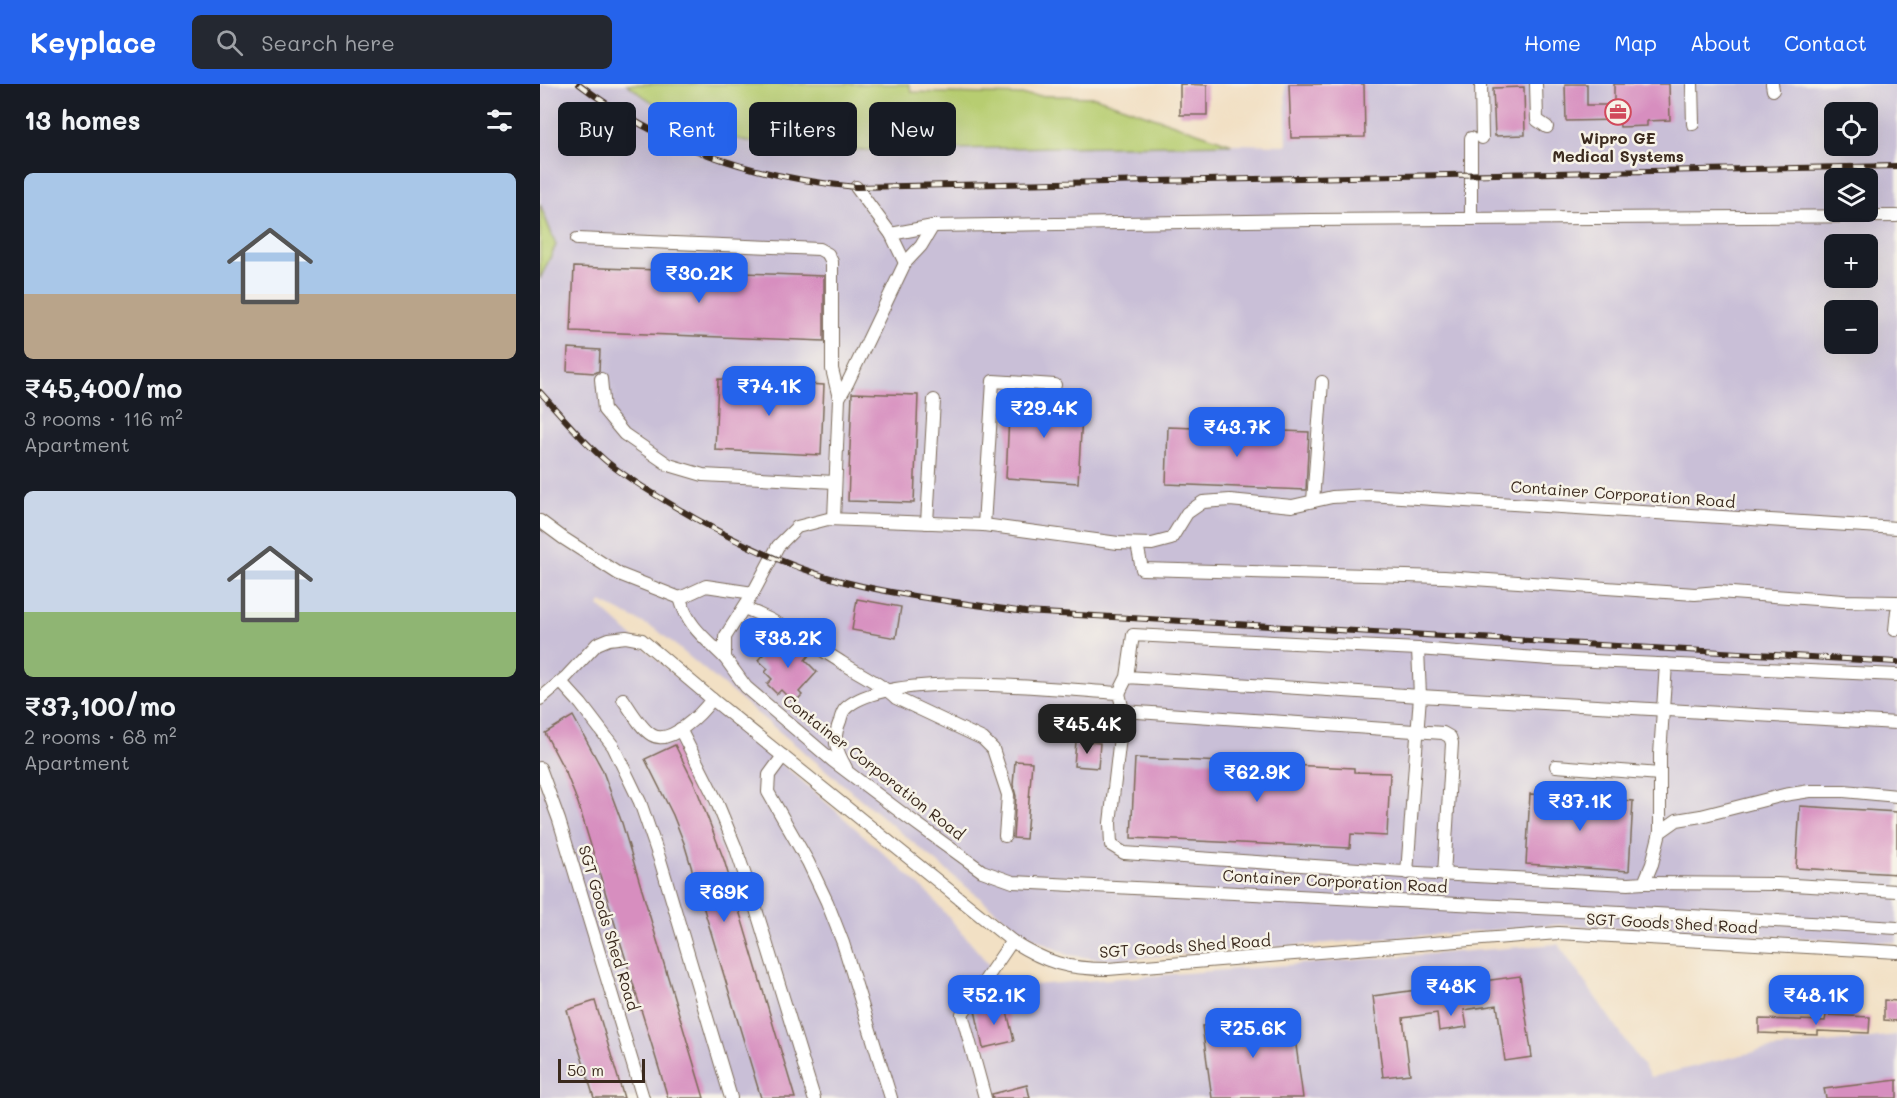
<!DOCTYPE html>
<meta charset="utf-8">
<style>
body{margin:0;font-family:Mali,sans-serif;background:#242831;color:#f1f3f6;height:100vh;display:flex;flex-direction:column;font-size:22px;white-space:nowrap}
*{box-sizing:border-box;margin:0}
p{font-size:20px;color:#9ea1a6}
.icon{flex:none;width:33px;height:33px;fill:none;stroke:currentColor;stroke-width:2;stroke-linecap:round;stroke-linejoin:round}
.map{position:relative;flex:1;overflow:hidden}
.drawer{display:flex;flex-direction:column;background:#171b24;width:540px}
.drawer>*{flex:none}
.banner{position:absolute;left:18px;top:18px;width:570px;height:54px;display:flex;gap:12px}
.controls{position:absolute;left:1284px;top:18px;display:grid;gap:12px}
.controls a{display:grid;place-items:center;width:54px;height:54px;border-radius:9px;background:#171b24;box-shadow:0 6px 24px #0002;font-size:30px}
.scale{position:absolute;left:18px;bottom:15px;width:87px;box-sizing:border-box;padding-left:6px;border:3px solid #3b2a1e;border-top:0;font-size:16px;line-height:21px;white-space:nowrap;color:#3b2a1e;-webkit-text-stroke:4px #f7f3e8;paint-order:stroke}
.price{position:absolute;translate:-50% -51px;padding:0 14px;border-radius:12px;background:#2563eb;color:#fff;font-size:20px;line-height:39px;filter:drop-shadow(0 2px 3px #0008)}
.price::after{content:'';position:absolute;left:50%;top:36px;width:18px;height:14px;margin-left:-9px;background:inherit;clip-path:polygon(0 0,100% 0,50% 100%)}
.price.active{background:#222;color:#fff}
ul{padding:0;list-style:none}
li{display:grid;align-content:center;gap:12px;height:318px;padding:0 24px}
li span{display:grid;place-items:center;height:186px;border-radius:9px;color:#555}
li>.icon{margin-inline-start:auto}
span .icon{width:108px;height:108px;fill:#fffc;stroke-width:1}
li b{font-size:26px}
h2{display:flex;justify-content:space-between;align-items:center;height:72px;padding:0 24px;font-size:26px}
.chip{padding:0 21px;border-radius:9px;background:#171b24;box-shadow:0 6px 24px #0002;font-size:21px;line-height:54px}
.chip.active{background:#2563eb;color:#fff}
header{display:flex;align-items:center;gap:36px;box-sizing:border-box;height:84px;padding:0 30px;background:#2563eb;color:#fff}
header strong{font-size:28px}
nav{display:flex;gap:33px;margin-inline-start:auto;font-size:21px}
.search{width:420px;height:54px;background:#242831;display:flex;align-items:center;gap:15px;box-sizing:border-box;padding:0 21px;border-radius:9px;color:#9ea1a6;font-size:22px}
main{display:flex;flex:1;min-height:0}
.map>svg:first-child{display:block}
</style>
<header>
<strong>Keyplace</strong>
<div class="search"><svg class="icon" aria-label="search" viewBox="0 0 24 24"><circle cx="10" cy="10" r="6"/><path d="M15 15l6 6"/></svg>Search here</div>
<nav><a>Home</a><a>Map</a><a>About</a><a>Contact</a></nav>
</header>
<main>
<section class="drawer">
<h2>13 homes<svg class="icon" aria-label="filters" viewBox="0 0 24 24"><path d="M4 7h16M4 17h16"/><circle cx="9" cy="7" r="2"/><circle cx="15" cy="17" r="2"/></svg></h2>
<ul>
<li><span style="background:linear-gradient(#a9c7e8 65%,#b9a48a 0)"><svg class="icon" aria-label="home" viewBox="0 0 24 24"><path d="M3 11l9-7 9 7M6 9v11h12V9"/></svg></span><div><b>₹45,400/mo</b><p>3 rooms · 116 m²</p><p>Apartment</p></div></li>
<li><span style="background:linear-gradient(#c9d6e8 65%,#8fb573 0)"><svg class="icon" aria-label="home" viewBox="0 0 24 24"><path d="M3 11l9-7 9 7M6 9v11h12V9"/></svg></span><div><b>₹37,100/mo</b><p>2 rooms · 68 m²</p><p>Apartment</p></div></li>
</ul>
</section>
<div class="map">
<svg width="1357" height="1014" viewBox="0 0 1357 1014">
<rect width="100%" height="100%" fill="#f7f3e8"/>
<filter id="ink" filterUnits="userSpaceOnUse"><feTurbulence type="fractalNoise" baseFrequency=".0167" numOctaves="2"/><feDisplacementMap in="SourceGraphic" scale="12" xChannelSelector="R" yChannelSelector="G"/><feConvolveMatrix kernelMatrix="1 2 1 2 8 2 1 2 1" color-interpolation-filters="sRGB"/></filter>
<filter id="wash" filterUnits="userSpaceOnUse"><feTurbulence type="fractalNoise" baseFrequency=".008" numOctaves="4" result="noise"/><feDisplacementMap in="SourceGraphic" scale="24" xChannelSelector="R" yChannelSelector="G"/><feGaussianBlur stdDeviation="1.35" result="paint"/><feColorMatrix in="noise" values="0 0 0 0 0 0 0 0 0 0 0 0 0 0 0 0 0 1.4 0 .05"/><feComposite in="paint" operator="in"/></filter>
<g filter="url(#wash)">
<rect width="100%" height="100%" fill="#f2e0c4"/>
<path fill="#c9bfd7" fill-rule="evenodd" d="M0 0H369L372 8 555 13 692 60 747 61 745 0H1357V859L1018 841 567 876 528 871 482 849 117 546 61 518 59 522 148 604 259 694 389 810 468 903 1018 860 1111 993 1222 966 1357 951V1014H0ZM1294 28H1328V62H1294ZM1294 94H1328V128H1294ZM1294 160H1328V194H1294ZM1294 226H1328V260H1294Z"/>
<g fill="#b7cd71" stroke="#797c48" stroke-width="1.5">
<path d="M87 0H369L372 8 555 13 692 60 288 67C216 66 145 46 87 0Z"/>
<path d="M0 120 16 161 0 195Z"/>
</g>
<g id="blocks">
<g fill="#d78ebf">
<path d="M640 0 667 1V31H640Z"/>
<path d="M749 0H824L825 53 751 54Z"/>
<path d="M1025 0H1047V21H1074V0H1129L1130 36 1107 37V42L1080 43 1079 36 1026 37Z"/>
<path d="M984 3 985 51 955 52 953 4Z"/>
<path d="M34 183 284 192V257L31 247Z"/>
<path d="M28 264 60 266 59 287 55 289 27 287Z"/>
<path d="M178 295 284 301 281 371 175 366Z"/>
<path d="M312 309 378 311 374 419 308 417Z"/>
<path d="M470 311 543 315 538 399 466 394Z"/>
<path d="M628 343 769 348 766 406 626 400Z"/>
<path d="M317 515 361 523 356 554 312 546Z"/>
<path d="M238 555 248 564 253 558 269 568 271 569 265 576 277 588 259 608 262 611 254 619 241 606 237 610 227 600 232 595 225 588 228 585 218 576Z"/>
<path d="M33 632 62 685 82 739 164 1014H128L38 719 26 689 5 649Z"/>
<path d="M536 657 560 659 558 684 534 682Z"/>
<path d="M135 661 155 701 184 776 255 1014H221L144 759 133 731 105 675Z"/>
<path d="M595 674 814 684V688L850 689 847 752 811 750 810 764 591 754Z"/>
<path d="M475 677 492 678 486 755 473 754 476 712 473 701Z"/>
<path d="M990 710 1093 717 1089 787 986 780Z"/>
<path d="M1260 722 1357 728V790L1256 784Z"/>
<path d="M980 892 992 973 965 977 957 921 924 926 927 943 899 947 897 929 863 934 870 990 843 993 833 912Z"/>
<path d="M1344 916 1357 917V937L1344 936Z"/>
<path d="M55 917 84 1014H54L27 926Z"/>
<path d="M465 919 474 957 443 964 435 926Z"/>
<path d="M752 931 763 1014H672L662 942Z"/>
<path d="M1286 931 1330 933 1329 949 1278 947V951L1219 949V935L1285 937Z"/>
<path d="M1357 996V1014H1286L1284 1005Z"/>
<path d="M487 1001 490 1014H453L452 1010Z"/>
</g>
</g>
</g>
<g filter="url(#ink)">
<use href="#blocks" fill-opacity="0" stroke="#7b6a58" stroke-width="1.5"/>
<g fill="none" stroke-linecap="round" stroke-linejoin="round">
<g stroke="#7b6a58" stroke-width="14">
<g id="minor">
<path d="M941 0 942 54"/>
<path d="M996 0 997 36 1007 43"/>
<path d="M1152 0 1153 40"/>
<path d="M1232 0 1233 6"/>
<path d="M316 103 351 150 365 179"/>
<path d="M931 135V54"/>
<path d="M351 150 393 142"/>
<path d="M37 155 279 165 288 170 292 178V285L299 314"/>
<path d="M61 295 64 326 84 350 129 381 163 391 295 398"/>
<path d="M773 417 782 298"/>
<path d="M294 435 299 314 308 298 365 179 381 162 393 142 772 136 1357 132"/>
<path d="M0 437 23 454 79 490 140 514"/>
<path d="M387 439 394 316"/>
<path d="M444 441 453 297 515 301"/>
<path d="M1357 444 829 411 792 413 752 422 690 416 663 418 647 429 631 455 612 460 578 459 444 441 288 435 257 443 238 462 213 509 185 553V574L206 603 293 677 366 732 442 787 473 798 1081 828 1357 844"/>
<path d="M597 460 602 485 904 493 1155 510 1178 508 1303 517 1357 518"/>
<path d="M204 524C240 538 269 558 301 578 319 590 341 599 356 614L443 655 453 665 468 711 465 752"/>
<path d="M1355 546 1357 527"/>
<path d="M878 565 1010 575 1357 591"/>
<path d="M185 574C165 554 148 543 140 514L166 502 213 509"/>
<path d="M21 598 41 620 73 662 100 718 121 779 191 1014"/>
<path d="M579 609 587 593 880 612 878 565 593 551 587 593"/>
<path d="M0 615 26 593 57 560 69 555 86 553 102 556 172 615 472 857C507 879 527 885 568 885L1018 849 1357 868"/>
<path d="M83 615C90 625 101 645 112 651 130 662 162 629 172 615"/>
<path d="M583 627 903 649 910 653 912 659 904 791"/>
<path d="M140 645 176 716 195 762 211 809 274 1014"/>
<path d="M243 672 229 691 228 708 268 778 287 818 303 859 351 1014"/>
<path d="M1016 682 1120 690"/>
<path d="M0 684 19 736 103 1014"/>
<path d="M306 684C296 666 292 656 300 637 301 633 303 627 305 625 346 584 522 606 579 609L583 627 570 739 571 761 584 769 878 789 1088 800 1104 799 1112 780 1120 748 1137 736 1161 732 1244 711 1270 707H1304L1357 712"/>
<path d="M1120 748V671L1126 580"/>
<path d="M867 789 880 612 1357 639"/>
<path d="M1104 799 1236 800 1357 807"/>
<path d="M445 1014 422 930 472 857"/>
</g>
</g>
<use href="#minor" stroke="#fff" stroke-width="12"/>
<g stroke="#3b2a1e" stroke-width="6">
<g id="rail">
<path d="M39 0C123 64 212 93 316 103L1357 82"/>
<path d="M0 308C21 331 42 357 66 377 83 391 101 402 119 413 177 449 239 481 305 498 364 513 426 519 485 528L1357 578"/>
</g>
</g>
<use href="#rail" stroke="#f7f3e8" stroke-width="4" stroke-dasharray="11" stroke-linecap="butt"/>
</g>
</g>
<defs>
<g id="office-ring" transform="scale(1.35)"><circle r="9.5" fill="#f7f3e8" stroke="#d1495b" stroke-width="1.5"/><path d="M-6-3h4V-5.5h4V-3h4V5H-6ZM-1-4.5V-3h2v-1.5ZM-6 0V1H6V0Z" fill="#d1495b"/></g>
</defs>
<g fill-rule="evenodd">
<use href="#office-ring" x="1078" y="28"/>
</g>
<g text-anchor="middle" stroke-width="5" stroke-linejoin="round" paint-order="stroke">
<g font-size="16" font-weight="bold" fill="#3b2a1e" stroke="#f7f3e8">
<text x="1078" y="60">Wipro GE<tspan x="1078" dy="18">Medical Systems</tspan></text>
</g>
<g font-size="16" fill="#3b2a1e" stroke="#f7f3e8">
<text transform="translate(1083 410) rotate(4)" y="6">Container Corporation Road</text>
<text transform="translate(334 683) rotate(38)" y="6">Container Corporation Road</text>
<text transform="translate(795 797) rotate(3)" y="6">Container Corporation Road</text>
<text transform="translate(1132 839) rotate(3)" y="6">SGT Goods Shed Road</text>
<text transform="translate(69 844) rotate(73)" y="6">SGT Goods Shed Road</text>
<text transform="translate(645 862) rotate(-4)" y="6">SGT Goods Shed Road</text>
</g>
</g>
</svg>
<div class="controls">
<a><svg class="icon" aria-label="locate" viewBox="0 0 24 24"><circle cx="12" cy="12" r="6"/><path d="M12 2v4M12 18v4M2 12h4M18 12h4"/></svg></a>
<a><svg class="icon" aria-label="layers" viewBox="0 0 24 24"><path d="M12 4l9 5-9 5-9-5zM3 14l9 5 9-5"/></svg></a>
<a>+</a>
<a>−</a>
</div>
<div class="scale">50 m</div>
<b class="price" style="left:159px;top:220px">₹30.2K</b>
<b class="price" style="left:229px;top:333px">₹74.1K</b>
<b class="price" style="left:504px;top:355px">₹29.4K</b>
<b class="price" style="left:697px;top:374px">₹43.7K</b>
<b class="price" style="left:248px;top:585px">₹38.2K</b>
<b class="price active" style="left:547px;top:671px">₹45.4K</b>
<b class="price" style="left:717px;top:719px">₹62.9K</b>
<b class="price" style="left:1040px;top:748px">₹37.1K</b>
<b class="price" style="left:184px;top:839px">₹69K</b>
<b class="price" style="left:911px;top:933px">₹48K</b>
<b class="price" style="left:454px;top:942px">₹52.1K</b>
<b class="price" style="left:1276px;top:942px">₹48.1K</b>
<b class="price" style="left:713px;top:975px">₹25.6K</b>
<div class="banner">
<a class="chip">Buy</a>
<a class="chip active">Rent</a>
<a class="chip">Filters</a>
<a class="chip">New</a>
</div>
</div>
</main>
